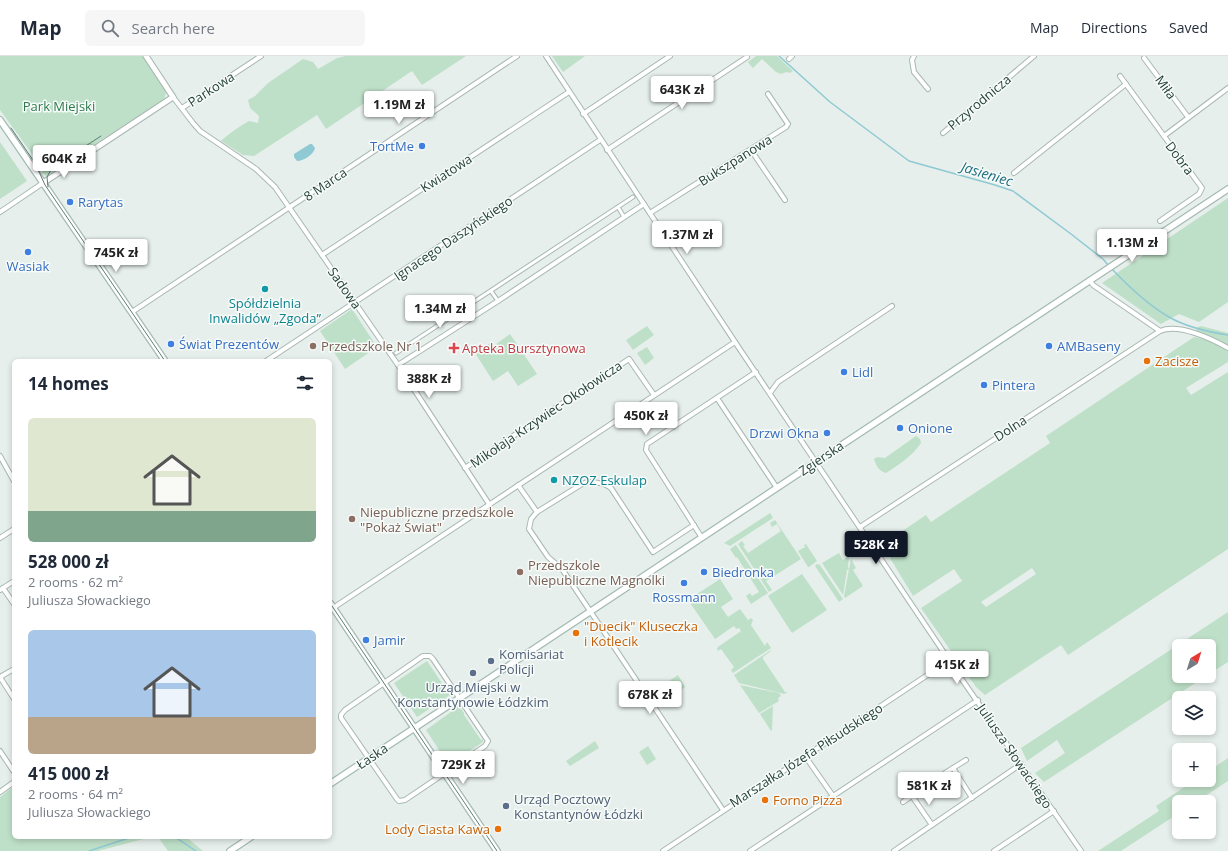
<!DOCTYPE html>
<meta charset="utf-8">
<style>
body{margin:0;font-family:"Open Sans",sans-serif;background:#f6f6f7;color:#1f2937;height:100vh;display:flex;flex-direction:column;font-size:15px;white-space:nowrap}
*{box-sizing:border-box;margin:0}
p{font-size:13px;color:#747a83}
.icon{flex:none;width:22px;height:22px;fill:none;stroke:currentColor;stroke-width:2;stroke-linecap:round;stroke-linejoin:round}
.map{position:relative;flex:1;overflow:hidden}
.panel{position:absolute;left:12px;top:303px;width:320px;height:480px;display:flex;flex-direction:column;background:#fff;border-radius:6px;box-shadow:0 2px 6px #0003}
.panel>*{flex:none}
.needle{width:26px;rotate:38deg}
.fabs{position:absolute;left:1172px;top:583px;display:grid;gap:8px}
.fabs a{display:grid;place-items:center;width:44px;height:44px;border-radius:6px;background:#fff;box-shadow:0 2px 6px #0003;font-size:20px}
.price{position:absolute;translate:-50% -34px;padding:0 9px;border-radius:4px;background:#fff;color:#222;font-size:13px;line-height:26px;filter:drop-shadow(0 1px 2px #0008)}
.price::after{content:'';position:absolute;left:50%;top:24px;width:12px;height:9px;margin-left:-6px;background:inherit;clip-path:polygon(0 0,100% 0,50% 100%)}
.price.selected{background:#111827;color:#fff}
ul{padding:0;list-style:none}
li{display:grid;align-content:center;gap:8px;height:212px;padding:0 16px}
li span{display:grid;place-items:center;height:124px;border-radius:6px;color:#555}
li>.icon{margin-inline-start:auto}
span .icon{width:72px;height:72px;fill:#fffc;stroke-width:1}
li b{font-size:17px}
h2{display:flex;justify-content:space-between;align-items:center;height:48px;padding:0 16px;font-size:17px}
header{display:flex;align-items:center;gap:24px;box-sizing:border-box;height:56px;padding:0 20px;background:#fff;border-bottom:1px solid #e0e1e3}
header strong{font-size:19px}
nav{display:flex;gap:22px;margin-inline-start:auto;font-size:14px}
.search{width:280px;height:36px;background:#f6f6f7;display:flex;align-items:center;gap:10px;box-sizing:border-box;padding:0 14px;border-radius:6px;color:#747a83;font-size:15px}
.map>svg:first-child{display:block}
</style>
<header>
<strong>Map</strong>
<div class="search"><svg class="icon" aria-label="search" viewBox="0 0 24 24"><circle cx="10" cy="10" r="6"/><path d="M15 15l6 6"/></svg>Search here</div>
<nav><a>Map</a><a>Directions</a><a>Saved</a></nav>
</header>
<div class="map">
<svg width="1228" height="795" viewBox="0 0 1228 795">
<rect width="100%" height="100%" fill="#e6efeb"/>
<g fill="#bfe0c8" fill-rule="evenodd">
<path d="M0 0H143L164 31 166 37 164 44 92 90 80 97 79 96 66 104 65 108 46 120 42 117 38 106 0 54Z"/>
<path d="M345 0H466L422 29 412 15 326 73 317 59 254 100 243 99 221 85C228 78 240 70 249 65L258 67 259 60 250 52 248 44 255 40 268 27 303 3 313 6 318 13 337 2Z"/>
<path d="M552 0H585L563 16Z"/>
<path d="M756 0H777L793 15 790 17 786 16 781 18 776 16 762 3 753 12 750 9 748 6Z"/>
<path d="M0 86 27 125 0 143Z"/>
<path d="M1228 142V246L1199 266 1179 258 1161 268 1102 227Z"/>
<path d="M352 253 377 291 345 313 320 275Z"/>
<path d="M647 270 654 279 633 294 626 284Z"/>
<path d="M1201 270 1228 277V290L1212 281 1196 275 1198 271Z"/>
<path d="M510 278 537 318 518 330 508 315 493 325 475 297 490 287 492 291Z"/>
<path d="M1194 281 1211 285 1228 295V306L1186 332 1191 339 1228 316V493L1068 599 1061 589 985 639 976 631 921 552 962 525 954 513 913 540 890 502 906 490 898 478 926 459 931 466 1050 387 1046 380ZM1032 512 1036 518 986 551 981 546Z"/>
<path d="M647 291 654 302 645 309 637 297Z"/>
<path d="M916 380 920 383 921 387C912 400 900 408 886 417 879 415 876 410 874 403L877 401 885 402Z"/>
<path d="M770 457 773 462 730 490 724 487Z"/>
<path d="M775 464 801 503 766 525 772 534 769 536 738 488 742 485 745 489 743 490 748 497 781 475 777 468 772 471 770 467Z"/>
<path d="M806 488 817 505 809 511H808L798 495 805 491 804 489Z"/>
<path d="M736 489 768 537 751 548 746 540 750 537 752 540 759 536 737 501 736 502 730 493Z"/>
<path d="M839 497 843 504 849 500 848 511 849 513 851 503 856 512 853 514 863 530 845 542 844 540 849 513 847 514 843 539 822 507Z"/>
<path d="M817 508 820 509 843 543 839 546 815 510Z"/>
<path d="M802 518 827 554 792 577 768 540Z"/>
<path d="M720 523 733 543 721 551 728 561 740 553 748 564 751 562 753 564 751 569 765 590 767 586 771 592 733 617 731 614 734 611 721 593 718 595 717 593 718 591 741 575 739 572 736 573 734 570 715 583 688 544Z"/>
<path d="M1228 556V606L1209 618V590H1179V620H1206L1044 726 1035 717 1065 697 1057 684 1027 705 1021 692Z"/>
<path d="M771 594V595L763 601V603L785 636H788L784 638 739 627 734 619Z"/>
<path d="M427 605 450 639 417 661 394 627Z"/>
<path d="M678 619 685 631 674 639 666 627Z"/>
<path d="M740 629 779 637 781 640 778 642 779 645 759 657Z"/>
<path d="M459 650 464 657V659L481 684 482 683 483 684V686L449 709 426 674Z"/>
<path d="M773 650 772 674 771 675 760 658Z"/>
<path d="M595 685 599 692 570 710 566 705Z"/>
<path d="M648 690 656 703 647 709 639 696Z"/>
<path d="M1228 702V725L1196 746H1179V757L1121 795H1098L1159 755 1156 750 1195 724H1209V715Z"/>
<path d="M13 731 14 733V781H151L98 795H0V741Z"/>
<path d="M158 781H186L203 795H168Z"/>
</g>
<path fill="#8ec9d4" d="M310 88H312L315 92C314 98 304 105 297 105L294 101V98Z"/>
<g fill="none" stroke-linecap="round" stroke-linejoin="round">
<g stroke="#8ec9d4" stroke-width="1.5">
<path d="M779 0 830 46 909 105 995 129 1013 135 1071 178 1103 203 1108 209"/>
<path d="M1111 212C1128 230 1148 249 1169 261 1186 271 1209 276 1228 279"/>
<path d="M175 781 196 795"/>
<path d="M89 795 132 781"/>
</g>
<g stroke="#a8b8b2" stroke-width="5">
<g id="pedestrian">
<path d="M618 151 624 161"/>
<path d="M491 235 498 245"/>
<path d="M396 297 633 141"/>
</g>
</g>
<g stroke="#a8b8b2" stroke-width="6">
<g id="minor">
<path d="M546 0 741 295 963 625 1081 795"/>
<path d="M914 0 912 4 914 16 928 33"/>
<path d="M1144 2 1188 61"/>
<path d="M789 3 792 0"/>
<path d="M1120 20 1202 132 1199 138 1160 165"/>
<path d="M173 41 193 67 200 75 256 113 275 131 398 309 489 448"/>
<path d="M182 52 261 0"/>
<path d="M583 58 670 0"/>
<path d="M943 77 1034 0"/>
<path d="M1164 80 1228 32"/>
<path d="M607 94 747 1"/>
<path d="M751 94 785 144"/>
<path d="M1014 117 1126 28"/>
<path d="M0 156 43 127"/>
<path d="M650 157 786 71 788 68 768 38"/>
<path d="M322 199 569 36"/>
<path d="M1090 225 1093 229 1160 275C1179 267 1212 283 1228 292"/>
<path d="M132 256 517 0"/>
<path d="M266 305 600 84"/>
<path d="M398 309 498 245 644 148"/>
<path d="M770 337 778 326 892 250"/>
<path d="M717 342 777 432"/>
<path d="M0 400 14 425"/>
<path d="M465 412 629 303 654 339"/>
<path d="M518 429 537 456 531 463 529 473 548 501 562 513 723 754"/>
<path d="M537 456 582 428C590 424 604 427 611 432L653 496 694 469"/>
<path d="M860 471 1160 275"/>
<path d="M0 482 14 473"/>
<path d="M702 482 646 394 647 388 756 316"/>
<path d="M3 532 14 548"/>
<path d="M0 534 14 525"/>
<path d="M333 552 735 286"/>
<path d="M423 600H430L433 603 488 685 485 690 405 744 399 745 397 743 341 662V659L345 654Z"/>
<path d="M0 621 14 643"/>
<path d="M0 621 14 613"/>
<path d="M0 695 14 716"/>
<path d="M805 700 833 740"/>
<path d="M953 712 972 742"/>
<path d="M945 717 966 704"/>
<path d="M0 736 14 726"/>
<path d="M912 740 932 769"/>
<path d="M903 746 917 736"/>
<path d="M663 795 950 604"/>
<path d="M750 795 978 644"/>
<path d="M894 795 1021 708"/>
<path d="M994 795 1054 755"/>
</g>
</g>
<g stroke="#a8b8b2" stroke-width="7">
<path id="tertiary" d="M43 127 173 41 146 0"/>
</g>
<g stroke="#a4bbb3" stroke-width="8">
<g id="secondary">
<path d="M0 64 165 305"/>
<path d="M330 547 497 795"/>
<path d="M330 728 1228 133"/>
<path d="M230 795 251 781"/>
</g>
</g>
<use href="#pedestrian" stroke="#fff" stroke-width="3"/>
<use href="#minor" stroke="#fff" stroke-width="4"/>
<use href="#tertiary" stroke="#fff" stroke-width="5"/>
<use href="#secondary" stroke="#fff" stroke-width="5.5"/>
<g stroke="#5f7d75" stroke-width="1">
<path d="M11 72 35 107 45 129 165 305"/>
<path d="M33 102C41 109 48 110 58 107"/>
<path d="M48 131 47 121 52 112 101 80"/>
<path d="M330 547 497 795"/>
</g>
</g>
<g fill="#3f7fe0" stroke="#f7fbf9" stroke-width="1.5">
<circle cx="422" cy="90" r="4"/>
<circle cx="70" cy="146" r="4"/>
<circle cx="28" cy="196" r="4"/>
<circle cx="171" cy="288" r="4"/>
<circle cx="1049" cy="290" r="4"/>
<circle cx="844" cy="316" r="4"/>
<circle cx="984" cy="329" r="4"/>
<circle cx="900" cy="372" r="4"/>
<circle cx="827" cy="377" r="4"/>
<circle cx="704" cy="516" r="4"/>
<circle cx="684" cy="527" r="4"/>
<circle cx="366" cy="584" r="4"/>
</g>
<g fill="#0f9aa8" stroke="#f7fbf9" stroke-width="1.5">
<circle cx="265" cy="233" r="4"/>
<circle cx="554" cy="424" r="4"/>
</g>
<g fill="#8d6e63" stroke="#f7fbf9" stroke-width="1.5">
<circle cx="313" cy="290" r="4"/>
<circle cx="352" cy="463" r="4"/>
<circle cx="520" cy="516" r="4"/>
</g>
<path fill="#e0444e" stroke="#f7fbf9" stroke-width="1.5" d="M452 286h4v4h4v4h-4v4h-4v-4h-4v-4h4z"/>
<g fill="#e8710a" stroke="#f7fbf9" stroke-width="1.5">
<circle cx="1147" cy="305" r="4"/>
<circle cx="576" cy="577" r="4"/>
<circle cx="765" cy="744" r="4"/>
<circle cx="498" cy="773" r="4"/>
</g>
<g fill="#5c6f8a" stroke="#f7fbf9" stroke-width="1.5">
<circle cx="491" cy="605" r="4"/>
<circle cx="473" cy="617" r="4"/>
<circle cx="506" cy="750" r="4"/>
</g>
<g text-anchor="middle" stroke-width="3" stroke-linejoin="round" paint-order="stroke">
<g font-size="13" fill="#24423a" stroke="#f7fbf9">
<text transform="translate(1166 31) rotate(54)" y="5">Miła</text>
<text transform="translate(211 33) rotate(-33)" y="5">Parkowa</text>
<text transform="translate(979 46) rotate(-40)" y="5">Przyrodnicza</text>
<text transform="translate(1180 102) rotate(53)" y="5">Dobra</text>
<text transform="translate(735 104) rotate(-32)" y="5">Bukszpanowa</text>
<text transform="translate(446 117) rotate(-33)" y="5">Kwiatowa</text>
<text transform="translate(325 128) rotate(-34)" y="5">8 Marca</text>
<text transform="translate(453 182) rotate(-34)" y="5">Ignacego Daszyńskiego</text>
<text transform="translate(345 232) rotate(55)" y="5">Sadowa</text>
<text transform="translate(546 358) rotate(-34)" y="5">Mikołaja Krzywiec-Okołowicza</text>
<text transform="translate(1010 372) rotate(-33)" y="5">Dolna</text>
<text transform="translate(821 402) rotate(-34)" y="5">Zgierska</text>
<text transform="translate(806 699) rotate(-33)" y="5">Marszałka Józefa Piłsudskiego</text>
<text transform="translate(372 700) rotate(-34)" y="5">Łaska</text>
<text transform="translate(1015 700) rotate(56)" y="5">Juliusza Słowackiego</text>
</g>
<g font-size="13" fill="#2d7a4b" stroke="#f7fbf9">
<text x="59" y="55">Park Miejski</text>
</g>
<g font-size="13" fill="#366cbe" stroke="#f7fbf9" text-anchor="start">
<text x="414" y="95" text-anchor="end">TortMe</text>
<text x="78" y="151">Rarytas</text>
<text x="28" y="215" text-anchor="middle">Wasiak</text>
<text x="179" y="293">Świat Prezentów</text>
<text x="1057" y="295">AMBaseny</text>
<text x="852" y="321">Lidl</text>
<text x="992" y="334">Pintera</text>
<text x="908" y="377">Onione</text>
<text x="819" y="382" text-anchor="end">Drzwi Okna</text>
<text x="712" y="521">Biedronka</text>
<text x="684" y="546" text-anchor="middle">Rossmann</text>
<text x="374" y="589">Jamir</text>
</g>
<g font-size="13" fill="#0d838f" stroke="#f7fbf9">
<text x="265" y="252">Spółdzielnia<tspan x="265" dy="15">Inwalidów „Zgoda”</tspan></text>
<text x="562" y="429" text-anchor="start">NZOZ Eskulap</text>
</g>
<g font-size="13" fill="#785e54" stroke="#f7fbf9" text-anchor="start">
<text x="321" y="295">Przedszkole Nr 1</text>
<text x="360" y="461">Niepubliczne przedszkole<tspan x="360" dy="15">"Pokaż Świat"</tspan></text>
<text x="528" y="514">Przedszkole<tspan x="528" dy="15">Niepubliczne Magnolki</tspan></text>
</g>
<g font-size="13" fill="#be3a42" stroke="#f7fbf9" text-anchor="start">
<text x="462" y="297">Apteka Bursztynowa</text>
</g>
<g font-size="13" fill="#c56008" stroke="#f7fbf9" text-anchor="start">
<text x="1155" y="310">Zacisze</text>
<text x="584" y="575">"Duecik" Kluseczka<tspan x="584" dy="15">i Kotlecik</tspan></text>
<text x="773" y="749">Forno Pizza</text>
<text x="490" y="778" text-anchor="end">Lody Ciasta Kawa</text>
</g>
<g font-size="13" fill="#4e5e75" stroke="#f7fbf9" text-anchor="start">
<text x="499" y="603">Komisariat<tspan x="499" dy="15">Policji</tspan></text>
<text x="473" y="636" text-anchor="middle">Urząd Miejski w<tspan x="473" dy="15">Konstantynowie Łódzkim</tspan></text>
<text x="514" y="748">Urząd Pocztowy<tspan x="514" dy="15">Konstantynów Łódzki</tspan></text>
</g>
<g font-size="14" font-style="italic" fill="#1c6f80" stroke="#f7fbf9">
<text transform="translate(987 118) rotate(17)" y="5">Jasieniec</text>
</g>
</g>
</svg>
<div class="fabs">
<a><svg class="needle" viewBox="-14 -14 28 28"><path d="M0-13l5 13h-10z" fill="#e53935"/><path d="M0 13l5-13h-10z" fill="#747a83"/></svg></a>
<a><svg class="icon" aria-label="layers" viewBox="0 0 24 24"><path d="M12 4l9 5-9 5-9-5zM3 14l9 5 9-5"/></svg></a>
<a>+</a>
<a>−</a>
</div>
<b class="price" style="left:682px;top:54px">643K zł</b>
<b class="price" style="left:399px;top:69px">1.19M zł</b>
<b class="price" style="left:64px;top:123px">604K zł</b>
<b class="price" style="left:687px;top:199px">1.37M zł</b>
<b class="price" style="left:1132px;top:207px">1.13M zł</b>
<b class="price" style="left:116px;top:217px">745K zł</b>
<b class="price" style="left:440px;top:273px">1.34M zł</b>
<b class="price" style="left:429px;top:343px">388K zł</b>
<b class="price" style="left:646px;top:380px">450K zł</b>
<b class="price selected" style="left:876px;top:509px">528K zł</b>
<b class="price" style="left:957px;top:629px">415K zł</b>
<b class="price" style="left:650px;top:659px">678K zł</b>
<b class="price" style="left:463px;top:729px">729K zł</b>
<b class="price" style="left:929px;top:750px">581K zł</b>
<section class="panel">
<h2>14 homes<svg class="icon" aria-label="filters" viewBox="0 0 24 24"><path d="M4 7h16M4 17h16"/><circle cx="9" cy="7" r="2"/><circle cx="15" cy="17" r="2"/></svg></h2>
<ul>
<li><span style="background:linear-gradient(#dfe7d0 75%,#7fa58c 0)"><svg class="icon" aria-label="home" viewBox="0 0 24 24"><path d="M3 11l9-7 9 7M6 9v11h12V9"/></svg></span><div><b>528 000 zł</b><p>2 rooms · 62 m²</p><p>Juliusza Słowackiego</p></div></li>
<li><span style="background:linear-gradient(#a9c7e8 70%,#b9a48a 0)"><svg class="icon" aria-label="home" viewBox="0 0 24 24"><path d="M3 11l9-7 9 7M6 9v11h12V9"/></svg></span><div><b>415 000 zł</b><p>2 rooms · 64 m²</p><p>Juliusza Słowackiego</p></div></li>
</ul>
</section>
</div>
